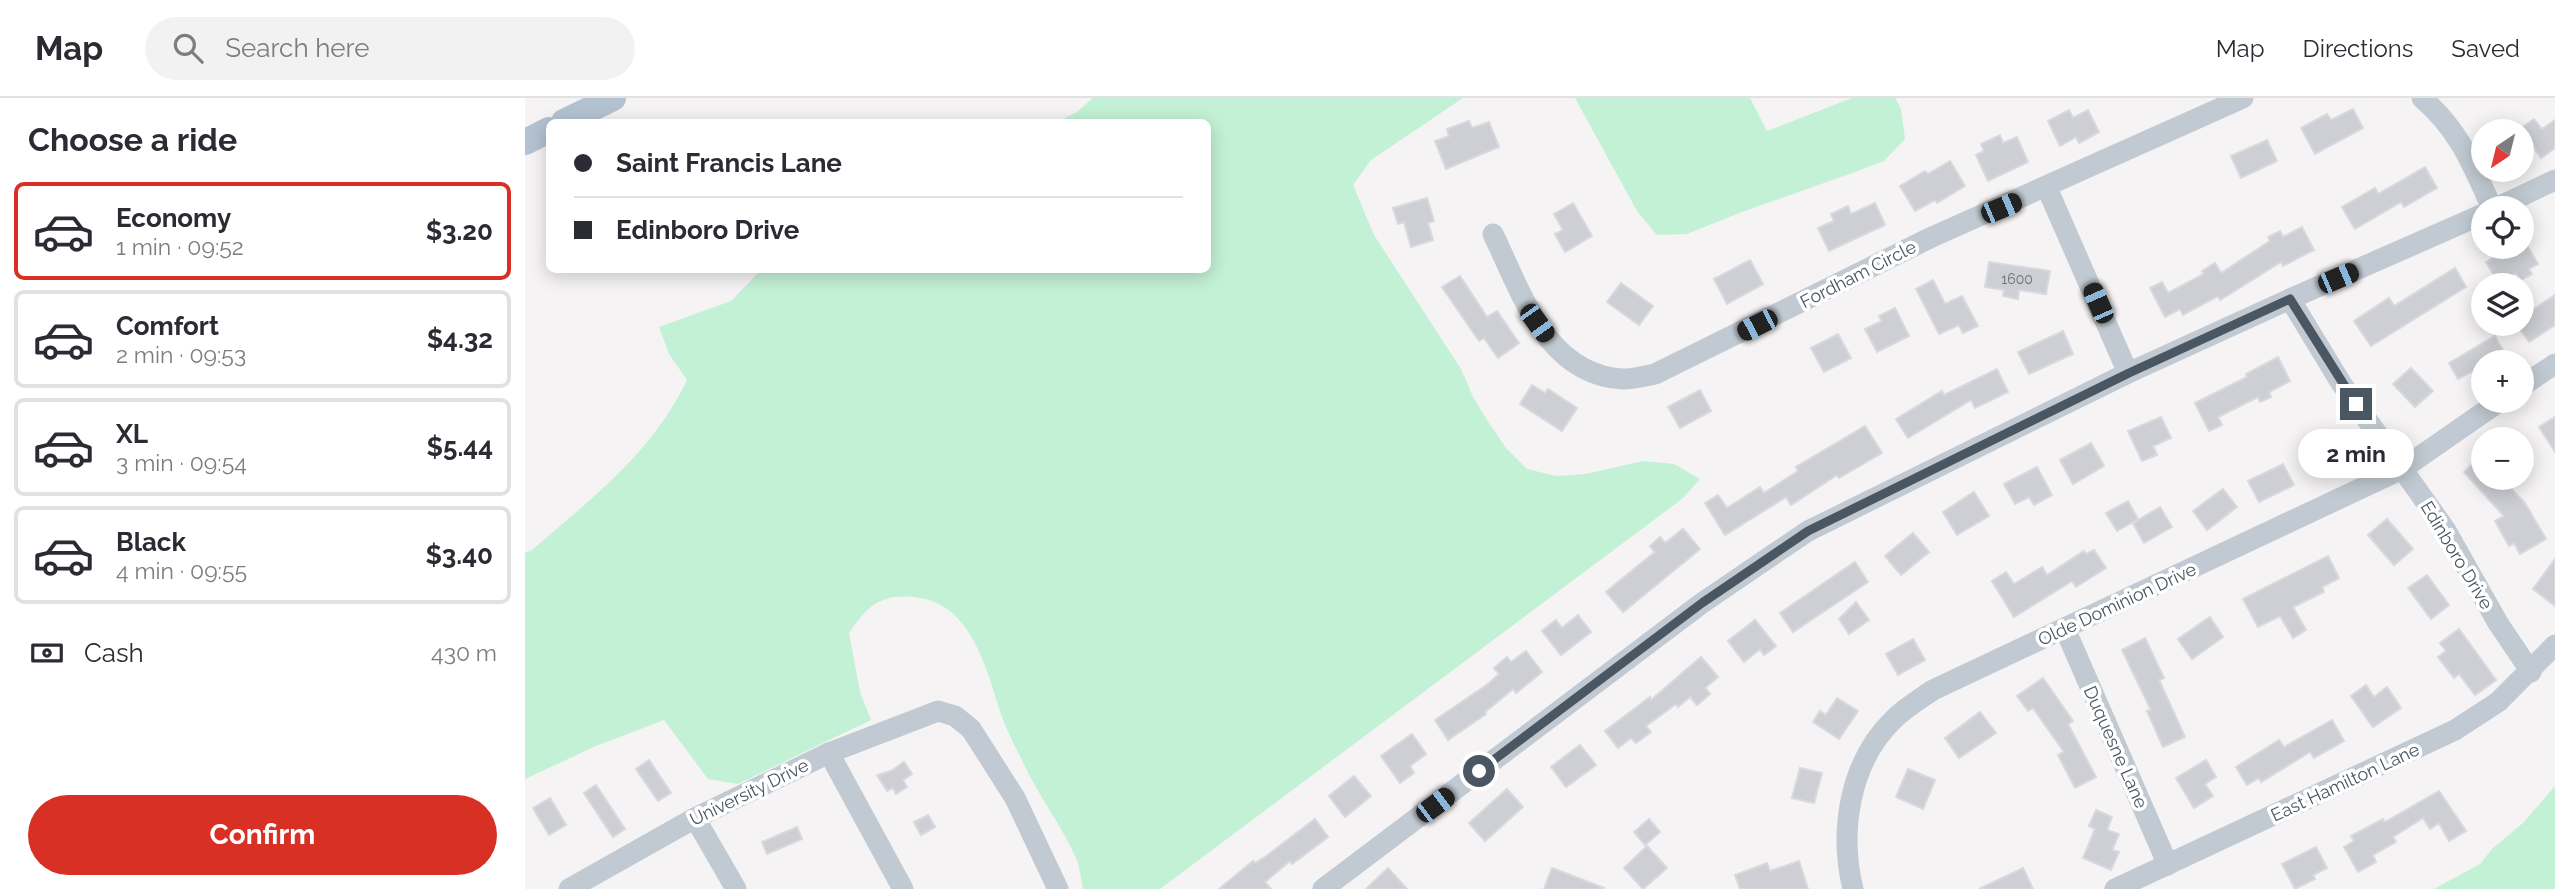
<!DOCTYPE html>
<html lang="en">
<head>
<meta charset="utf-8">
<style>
	:root { --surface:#fff; --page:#f2f2f3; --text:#2b2b33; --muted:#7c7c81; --line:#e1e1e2; --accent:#d93025 }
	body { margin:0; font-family:Raleway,sans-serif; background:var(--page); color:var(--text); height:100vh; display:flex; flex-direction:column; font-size:26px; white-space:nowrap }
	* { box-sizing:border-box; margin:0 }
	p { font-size:23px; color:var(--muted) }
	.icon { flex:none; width:38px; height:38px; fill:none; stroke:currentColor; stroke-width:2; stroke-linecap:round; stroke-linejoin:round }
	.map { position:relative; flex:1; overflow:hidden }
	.drawer { display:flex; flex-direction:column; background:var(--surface); width:525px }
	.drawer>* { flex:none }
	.banner { position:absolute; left:21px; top:21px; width:665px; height:154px; border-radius:10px; box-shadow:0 4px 18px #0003; display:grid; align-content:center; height:154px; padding:0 28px; background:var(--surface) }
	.needle { width:46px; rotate:215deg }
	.buttons { position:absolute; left:1946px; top:21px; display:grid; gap:14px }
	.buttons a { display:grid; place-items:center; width:63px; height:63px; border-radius:50%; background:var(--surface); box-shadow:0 4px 18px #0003; font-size:35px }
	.end { position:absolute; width:32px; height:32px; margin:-16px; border:9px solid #4a5661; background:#fff; box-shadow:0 0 0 4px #fff }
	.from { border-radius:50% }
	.bubble { position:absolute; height:49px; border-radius:24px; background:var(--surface); box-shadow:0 4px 18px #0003; font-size:23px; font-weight:700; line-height:49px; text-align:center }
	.car { position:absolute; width:21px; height:42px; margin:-21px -10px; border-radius:9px; box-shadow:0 0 5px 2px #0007; background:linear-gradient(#222 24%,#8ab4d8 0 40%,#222 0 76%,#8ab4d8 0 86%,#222 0) }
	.banner b { display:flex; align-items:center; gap:24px; height:66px; font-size:26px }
	.banner b+b { border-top:2px solid var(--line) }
	.banner i { width:18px; height:18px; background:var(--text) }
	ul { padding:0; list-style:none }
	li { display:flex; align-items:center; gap:21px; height:98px; margin:0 14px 10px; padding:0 14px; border:4px solid var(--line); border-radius:10px }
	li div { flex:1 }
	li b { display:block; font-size:26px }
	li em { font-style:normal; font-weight:700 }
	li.current { border-color:var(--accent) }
	li>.icon { width:63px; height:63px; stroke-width:1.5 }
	h2 { padding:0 28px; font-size:32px; line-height:84px }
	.pay { display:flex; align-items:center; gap:18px; height:77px; padding:0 28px; font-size:26px }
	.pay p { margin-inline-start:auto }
	.primary-button { display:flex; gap:14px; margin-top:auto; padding:14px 28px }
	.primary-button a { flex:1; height:80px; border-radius:42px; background:var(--accent); color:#fff; font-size:28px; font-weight:700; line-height:80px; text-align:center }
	header { display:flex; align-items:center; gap:42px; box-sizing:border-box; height:98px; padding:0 35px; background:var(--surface); border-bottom:2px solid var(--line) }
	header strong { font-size:33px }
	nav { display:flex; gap:38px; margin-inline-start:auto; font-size:24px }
	.search { width:490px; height:63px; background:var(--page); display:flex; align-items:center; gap:18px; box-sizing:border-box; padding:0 24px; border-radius:38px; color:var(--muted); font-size:26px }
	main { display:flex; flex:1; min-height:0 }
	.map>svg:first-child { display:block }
	.green { fill:#c3f1d5 }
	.building { fill:#cdcfd5; stroke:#d7d9de; stroke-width:2 }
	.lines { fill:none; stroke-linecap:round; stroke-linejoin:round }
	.minor { stroke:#c1cad2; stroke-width:21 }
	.major { stroke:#b3c2d1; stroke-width:26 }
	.route { stroke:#4a5661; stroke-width:9 }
	.labels { text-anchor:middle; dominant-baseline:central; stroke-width:7; stroke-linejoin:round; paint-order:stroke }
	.number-label { font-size:14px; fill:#6b747e }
	.street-label { font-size:18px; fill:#4a5661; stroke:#fff }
</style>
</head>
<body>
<header>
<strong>Map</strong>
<div class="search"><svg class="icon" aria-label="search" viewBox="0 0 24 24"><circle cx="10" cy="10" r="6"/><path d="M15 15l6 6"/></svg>Search here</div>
<nav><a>Map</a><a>Directions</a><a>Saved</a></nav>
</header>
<main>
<section class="drawer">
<h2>Choose a ride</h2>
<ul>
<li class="current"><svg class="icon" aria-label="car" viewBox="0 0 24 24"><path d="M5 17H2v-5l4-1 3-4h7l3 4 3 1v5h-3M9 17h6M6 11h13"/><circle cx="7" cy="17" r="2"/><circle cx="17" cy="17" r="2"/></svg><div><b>Economy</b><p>1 min · 09:52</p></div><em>$3.20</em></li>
<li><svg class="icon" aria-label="car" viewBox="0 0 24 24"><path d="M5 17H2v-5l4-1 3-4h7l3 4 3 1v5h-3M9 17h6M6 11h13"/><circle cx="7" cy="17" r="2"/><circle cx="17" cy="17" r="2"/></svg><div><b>Comfort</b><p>2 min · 09:53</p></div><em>$4.32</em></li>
<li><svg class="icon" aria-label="car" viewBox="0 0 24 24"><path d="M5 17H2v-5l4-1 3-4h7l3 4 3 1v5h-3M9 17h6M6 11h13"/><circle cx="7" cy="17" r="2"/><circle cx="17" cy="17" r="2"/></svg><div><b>XL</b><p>3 min · 09:54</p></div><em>$5.44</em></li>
<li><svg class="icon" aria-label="car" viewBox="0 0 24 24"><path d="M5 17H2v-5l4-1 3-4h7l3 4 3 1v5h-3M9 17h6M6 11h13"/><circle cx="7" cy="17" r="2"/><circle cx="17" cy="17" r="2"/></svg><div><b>Black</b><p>4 min · 09:55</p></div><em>$3.40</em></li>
</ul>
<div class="pay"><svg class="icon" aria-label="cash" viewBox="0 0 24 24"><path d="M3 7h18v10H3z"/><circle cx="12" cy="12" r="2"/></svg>Cash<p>430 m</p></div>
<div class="primary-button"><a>Confirm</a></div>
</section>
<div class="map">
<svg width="2030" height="791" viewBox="0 0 2030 791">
	<rect width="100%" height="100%" fill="#f5f3f3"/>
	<g class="green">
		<path d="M568,0H938L846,62L828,87L849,137L936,271L948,299L964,325L981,350L1002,371L1031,378L1061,376L1118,363L1149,366L1175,381L1157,401L635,791H558C556,781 555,769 551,760C536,726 512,696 497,662C491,650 484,637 479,624C462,577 450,504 388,499C354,496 342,509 324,535L335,594L346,622L213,686L183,681L139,622L71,648L0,681V455L7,452C66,401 128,354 162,282L144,256L134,229L206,203L236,172H682V24H532L552,14Z"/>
		<polygon points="1050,0 1225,0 1242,33 1327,0 1370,0 1376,11 1380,41 1359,63 1330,74 1217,114 1162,136 1132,137 1112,113"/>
		<polygon points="2030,688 2030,791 1909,791 1955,766 1968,750 1998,725"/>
	</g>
	<g class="building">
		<polygon points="1828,11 1838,30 1790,56 1776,30 1802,16 1806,22"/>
		<polygon points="1544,12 1548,20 1563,12 1574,34 1554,45 1551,39 1535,48 1523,23"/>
		<polygon points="2009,21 2017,31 2030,22 2030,50 2016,60 1996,30"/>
		<polygon points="944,23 947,30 964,24 974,49 921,71 910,43 924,38 922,31"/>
		<polygon points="1475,37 1478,45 1492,39 1503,64 1463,83 1451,57 1459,53 1456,46"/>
		<polygon points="1742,42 1752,63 1716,80 1706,58"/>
		<polygon points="1425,63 1440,88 1412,105 1410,102 1390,113 1375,88 1400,73 1403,76"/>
		<polygon points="1900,69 1912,90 1879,109 1876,104 1830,131 1817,109 1850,90 1853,96"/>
		<polygon points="902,100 909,123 903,125 908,142 886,149 879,124 873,126 868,110"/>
		<polygon points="1048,105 1067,138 1040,154 1030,136 1038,132 1029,116"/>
		<polygon points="1350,105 1360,127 1304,153 1293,130 1309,123 1306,116 1323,108 1326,116"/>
		<polygon points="1777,129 1789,152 1758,168 1756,164 1695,202 1693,198 1658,217 1655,211 1640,219 1625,190 1637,184 1643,195 1679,176 1677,173 1690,165 1696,175 1745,143 1743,139 1755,133 1758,139"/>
		<polygon points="1987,149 2003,149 2013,166 2004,171 2007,176 1996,182 1991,175 1974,185 1961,164"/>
		<polygon points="1225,162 1238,186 1202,206 1189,181"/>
		<polygon points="1464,164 1525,173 1521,196 1494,192 1493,201 1478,198 1479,192 1460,189"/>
		<polygon points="1930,170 1941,189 1846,248 1829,223 1864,200 1869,208"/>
		<polygon points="935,178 962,219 972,213 994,245 973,260 959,240 954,243 917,189"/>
		<polygon points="1408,182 1420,206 1437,198 1453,228 1438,235 1434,227 1414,236 1391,191"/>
		<polygon points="1096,185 1128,208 1114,227 1082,204"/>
		<polygon points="2030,197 2030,227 2004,244 1991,226 1997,226 1997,219"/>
		<polygon points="1370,210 1384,238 1352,254 1340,231 1357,223 1354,218"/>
		<polygon points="1538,233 1548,256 1504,276 1493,254"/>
		<polygon points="1313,236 1326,260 1299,274 1286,250"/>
		<polygon points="1970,238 1982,260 1974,264 1958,264 1958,290 1948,273 1933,281 1924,265"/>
		<polygon points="1753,259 1765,283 1744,294 1746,299 1735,304 1733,299 1693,319 1697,327 1684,333 1670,305 1722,279 1721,276"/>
		<polygon points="1886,270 1908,293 1890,309 1868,286"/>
		<polygon points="1472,271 1483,294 1450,310 1446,302 1383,340 1371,321 1417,293 1419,297"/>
		<polygon points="1007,287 1020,295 1023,291 1052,310 1037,333 995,306"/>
		<polygon points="1175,292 1186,313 1155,330 1143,309"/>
		<polygon points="1636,319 1646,340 1628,348 1632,357 1617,363 1603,333"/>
		<polygon points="2030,319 2030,354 2014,329"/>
		<polygon points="1340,328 1357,355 1314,380 1312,377 1266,407 1261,399 1200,437 1180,405 1193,397 1202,410 1235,389 1239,395 1273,373 1271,369"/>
		<polygon points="1810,335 1828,356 1814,369 1811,366 1796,379 1781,362"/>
		<polygon points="1566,345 1579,368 1548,386 1535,362"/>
		<polygon points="1958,356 1958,380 1976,380 2000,405 2021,441 1995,456 1989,445 1984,448 1970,423 1979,418 1939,374"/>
		<polygon points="1758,366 1769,387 1734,404 1723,383"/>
		<polygon points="1512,369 1527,397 1509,407 1504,399 1490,406 1479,386"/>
		<polygon points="1698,391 1712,409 1682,432 1668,413"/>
		<polygon points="1449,394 1464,418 1432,437 1418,414"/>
		<polygon points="1603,403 1613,421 1592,433 1581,415"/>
		<polygon points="1635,409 1647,429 1619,445 1608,425"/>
		<polygon points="1862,421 1888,451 1869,467 1843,437"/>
		<polygon points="1158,431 1175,451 1098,514 1081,494 1130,454 1125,448 1135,439 1140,445"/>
		<polygon points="1388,435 1404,454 1376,477 1360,458"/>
		<polygon points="1569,452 1581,470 1551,489 1547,483 1489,519 1467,483 1481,474 1489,486 1517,469 1522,477 1559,453 1561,456"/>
		<polygon points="1803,458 1814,480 1797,489 1799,494 1768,509 1781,532 1768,540 1755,518 1733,529 1718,501"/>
		<polygon points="2030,461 2030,508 2008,491"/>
		<polygon points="1330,464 1343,484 1268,534 1255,515"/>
		<polygon points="1902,477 1924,507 1906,521 1883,490"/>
		<polygon points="1331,504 1344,522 1324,536 1314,521"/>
		<polygon points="1053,517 1066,534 1036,557 1017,533 1031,522 1037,530"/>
		<polygon points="1685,519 1698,539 1667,561 1653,541"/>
		<polygon points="1230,522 1251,548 1239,557 1235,551 1219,564 1203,543"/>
		<polygon points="1934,531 1971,582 1950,597 1934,576 1929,580 1913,559 1921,553 1915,545"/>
		<polygon points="1620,540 1639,580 1634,582 1660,639 1638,649 1622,613 1626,612 1597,552"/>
		<polygon points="1388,541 1400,562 1373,577 1361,556"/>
		<polygon points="1001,553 1017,574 991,595 988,591 960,614 961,616 923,642 910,622 963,586 974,576 969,570 982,559 986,564"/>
		<polygon points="1176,559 1193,579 1180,590 1185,596 1172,607 1165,599 1153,609 1151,606 1121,628 1126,634 1111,645 1106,640 1093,650 1080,633 1125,599 1126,602"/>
		<polygon points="1518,580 1548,623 1543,626 1571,679 1550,690 1533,657 1539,654 1508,610 1503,613 1492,598"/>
		<polygon points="1841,587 1849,599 1862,589 1876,610 1848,629 1826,598"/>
		<polygon points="1312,600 1333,613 1314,641 1288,624 1295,613 1301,617"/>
		<polygon points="1455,614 1471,635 1434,660 1420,640"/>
		<polygon points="1807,622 1819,643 1789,660 1785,654 1736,684 1734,680 1722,687 1711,669 1754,642 1759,649"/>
		<polygon points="887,636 901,656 885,668 889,675 875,685 856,658"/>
		<polygon points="1055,647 1071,667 1041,689 1026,669"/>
		<polygon points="124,662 146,695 133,703 111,671"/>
		<polygon points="1681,662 1691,679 1680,686 1688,698 1669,710 1651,680"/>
		<polygon points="379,664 387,676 378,682 382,689 371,696 368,690 362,693 352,677 366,673"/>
		<polygon points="1275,670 1297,675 1289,705 1267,700"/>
		<polygon points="1383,671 1410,682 1398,711 1371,699"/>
		<polygon points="829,678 846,698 820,719 804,698"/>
		<polygon points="71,687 100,731 88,739 59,695"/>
		<polygon points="982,691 998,709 960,743 944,725"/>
		<polygon points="1914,693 1941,733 1924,743 1914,725 1905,731 1898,720 1868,739 1871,744 1848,757 1851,764 1833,774 1819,749 1829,743 1826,738 1858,721 1860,724"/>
		<polygon points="25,700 41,727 24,737 8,710"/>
		<polygon points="1571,712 1587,719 1582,732 1594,736 1587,752 1594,754 1586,772 1558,760 1570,731 1564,728"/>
		<polygon points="403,717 410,729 396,737 389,724"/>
		<polygon points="790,721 803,739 767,766 765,763 740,784 746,791 694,791 728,763 730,765 740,759"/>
		<polygon points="1124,721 1135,734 1120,747 1109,734"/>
		<polygon points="272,729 277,741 242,756 237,744"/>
		<polygon points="1122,748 1142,770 1118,791 1099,770"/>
		<polygon points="1791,749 1802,770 1788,777 1790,781 1770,791 1757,766"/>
		<polygon points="1274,763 1283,791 1215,791 1210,777 1242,765 1245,773"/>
		<polygon points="863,770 882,791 841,791"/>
		<polygon points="1027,770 1079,790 1078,791 1019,791"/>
		<polygon points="1498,770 1508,791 1454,791"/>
	</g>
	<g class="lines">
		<g class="minor">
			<path d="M1897,0C1935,33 1947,66 1967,110"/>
			<polyline points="1522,90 1603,275"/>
			<polyline points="1971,110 2030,82"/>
			<path d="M968,136C996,193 1021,277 1098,281C1108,281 1120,278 1130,276L1407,139L1718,0"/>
			<polyline points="1765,201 1816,285 1920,431 1973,525 2006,574"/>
			<polyline points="1997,288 2030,266"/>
			<polyline points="1540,531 1643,767"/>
			<polyline points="304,655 378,791"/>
			<polyline points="170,720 211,791"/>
			<polyline points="44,791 170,720 304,655 413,613 430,618 446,631 490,700 533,791"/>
			<polyline points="798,791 1177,505 1283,433 1603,275 1765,201 1958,116"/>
			<path d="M1328,791C1314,734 1324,664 1369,621C1380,610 1395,601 1408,592L1877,371L1975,303"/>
			<polyline points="1590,791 1930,632 1973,604 2030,547"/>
		</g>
		<g class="major">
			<polyline points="39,24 88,0"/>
			<polyline points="0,44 24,32"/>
		</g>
	</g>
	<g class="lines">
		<polyline class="route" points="954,673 1177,505 1283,433 1604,275 1765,201 1831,306"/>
	</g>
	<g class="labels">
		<g class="number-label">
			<text x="1492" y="181">1600</text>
		</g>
		<g class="street-label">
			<text transform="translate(1333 176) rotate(-27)">Fordham Circle</text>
			<text transform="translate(1932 457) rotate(59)">Edinboro Drive</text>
			<text transform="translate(1592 506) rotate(-25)">Olde Dominion Drive</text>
			<text transform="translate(1591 649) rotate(66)">Duquesne Lane</text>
			<text transform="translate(1820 684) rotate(-25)">East Hamilton Lane</text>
			<text transform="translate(224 694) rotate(-26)">University Drive</text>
		</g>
	</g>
</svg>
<div class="buttons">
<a><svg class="needle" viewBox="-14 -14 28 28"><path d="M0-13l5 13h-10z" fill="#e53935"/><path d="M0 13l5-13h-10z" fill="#7c7c81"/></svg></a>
<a><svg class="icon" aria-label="locate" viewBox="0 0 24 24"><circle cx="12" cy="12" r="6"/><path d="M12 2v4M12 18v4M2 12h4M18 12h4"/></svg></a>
<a><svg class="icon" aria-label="layers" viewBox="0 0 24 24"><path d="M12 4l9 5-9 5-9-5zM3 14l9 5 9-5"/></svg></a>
<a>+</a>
<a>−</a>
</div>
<i class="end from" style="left:954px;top:673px"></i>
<i class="end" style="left:1831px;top:306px"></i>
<div class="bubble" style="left:1773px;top:331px;width:116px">2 min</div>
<i class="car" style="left:1476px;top:110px;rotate:67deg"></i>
<i class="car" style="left:1813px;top:180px;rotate:67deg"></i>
<i class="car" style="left:1573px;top:205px;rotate:336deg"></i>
<i class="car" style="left:1012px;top:225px;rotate:144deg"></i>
<i class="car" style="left:1232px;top:227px;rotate:243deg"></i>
<i class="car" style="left:910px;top:707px;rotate:53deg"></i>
<div class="banner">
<b><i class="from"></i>Saint Francis Lane</b>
<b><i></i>Edinboro Drive</b>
</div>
</div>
</main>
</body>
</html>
